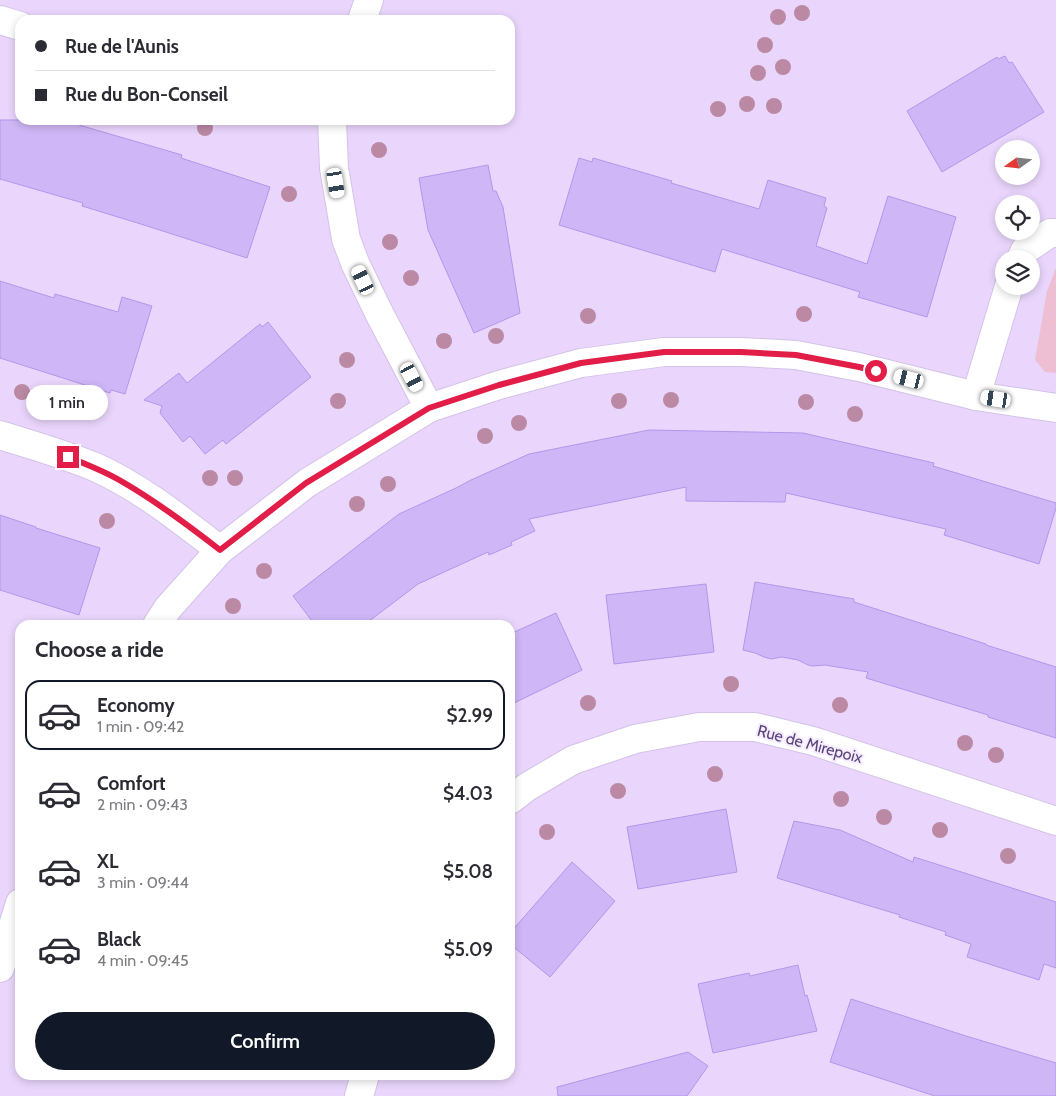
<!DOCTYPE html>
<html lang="en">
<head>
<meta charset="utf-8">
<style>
	:root { --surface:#fff; --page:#f7f7f7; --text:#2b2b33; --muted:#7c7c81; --line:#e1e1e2; --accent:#111827 }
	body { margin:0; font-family:Cabin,sans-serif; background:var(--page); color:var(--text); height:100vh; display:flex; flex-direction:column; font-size:19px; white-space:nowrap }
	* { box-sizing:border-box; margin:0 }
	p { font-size:16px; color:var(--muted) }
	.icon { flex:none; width:28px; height:28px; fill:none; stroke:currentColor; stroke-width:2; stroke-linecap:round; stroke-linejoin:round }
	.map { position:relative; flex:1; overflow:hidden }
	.panel { position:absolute; left:15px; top:620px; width:500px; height:460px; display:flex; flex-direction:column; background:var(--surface); border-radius:15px; box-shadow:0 2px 8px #0003 }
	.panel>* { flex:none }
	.top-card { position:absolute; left:15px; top:15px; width:500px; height:110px; border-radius:15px; box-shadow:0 2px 8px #0003; display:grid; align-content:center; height:110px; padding:0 20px; background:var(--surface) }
	.needle { width:32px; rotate:255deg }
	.tools { position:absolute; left:995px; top:140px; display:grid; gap:10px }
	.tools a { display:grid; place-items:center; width:45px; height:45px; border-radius:50%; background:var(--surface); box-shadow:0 2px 8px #0003; font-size:25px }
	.end { position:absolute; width:22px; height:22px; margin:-11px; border:6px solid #e11d48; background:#fff; box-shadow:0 0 0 2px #fff }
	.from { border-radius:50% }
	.bubble { position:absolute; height:35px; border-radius:18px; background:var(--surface); box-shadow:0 2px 8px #0003; font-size:16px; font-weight:600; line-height:35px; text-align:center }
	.car { position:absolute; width:15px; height:30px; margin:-15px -8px; border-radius:6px; box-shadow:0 0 4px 1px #0007; background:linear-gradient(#fff 24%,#345 0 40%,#fff 0 76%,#345 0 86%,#fff 0) }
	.top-card b { display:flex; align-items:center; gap:18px; height:48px; font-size:19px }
	.top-card b+b { border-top:1px solid var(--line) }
	.top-card i { width:12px; height:12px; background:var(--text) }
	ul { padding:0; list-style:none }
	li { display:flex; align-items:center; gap:15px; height:70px; margin:0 10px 8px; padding:0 10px; border:2px solid transparent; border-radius:15px }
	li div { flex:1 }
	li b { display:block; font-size:19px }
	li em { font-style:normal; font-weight:600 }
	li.selected { border-color:var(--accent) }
	li>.icon { width:45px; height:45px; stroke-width:1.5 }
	h2 { padding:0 20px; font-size:22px; line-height:60px }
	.button { display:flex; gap:10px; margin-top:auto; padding:10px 20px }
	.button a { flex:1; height:58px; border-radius:30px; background:var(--accent); color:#fff; font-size:20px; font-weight:600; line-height:58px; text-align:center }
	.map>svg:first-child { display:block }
	.residential { fill:#ead6fc; fill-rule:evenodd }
	.grass { fill:#eebfd3 }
	.building { fill:#cfb7f7; stroke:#b495eb }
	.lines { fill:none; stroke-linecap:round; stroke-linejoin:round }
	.street-casing { stroke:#d3c2e9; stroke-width:30 }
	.street { stroke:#fff; stroke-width:28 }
	.tree { fill:#bb89a4 }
	.route { stroke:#e11d48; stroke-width:6 }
	.labels { text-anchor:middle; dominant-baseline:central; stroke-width:4; stroke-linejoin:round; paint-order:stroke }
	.street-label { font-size:16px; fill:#574679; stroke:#f6ebff }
</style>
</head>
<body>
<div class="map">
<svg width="1056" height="1096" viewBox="0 0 1056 1096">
	<rect width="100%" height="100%" fill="#f3e2ff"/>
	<path class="residential" d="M0,0H1056V1096H0ZM20,20H510V120H20ZM1004,149H1031V176H1004ZM1004,204H1031V231H1004ZM1004,259H1031V286H1004ZM20,625H510V1075H20Z"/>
	<polygon class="grass" points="1056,268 1056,373 1045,372 1035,360 1047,291"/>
	<g class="building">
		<polygon points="1005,56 1009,63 1012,62 1044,112 942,172 907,111 997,57 998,59"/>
		<polygon points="0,120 62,120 182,155 181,158 270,187 247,258 144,225 82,206 83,203 0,179"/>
		<polygon points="579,158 592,162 593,158 672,181 671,183 759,209 768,180 826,198 824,206 827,208 816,246 867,264 888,196 956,217 927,317 858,297 860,292 722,249 715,272 559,225"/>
		<polygon points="488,165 493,191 496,191 503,207 520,313 474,333 428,230 419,178"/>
		<polygon points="0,281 54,298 55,294 118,312 122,297 152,306 125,394 111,390 110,393 0,358"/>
		<polygon points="268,322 311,377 226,444 223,440 205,454 190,436 183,442 160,413 162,406 144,400 179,373 187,383 260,324 262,327"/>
		<polygon points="649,430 803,433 934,463 933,466 1056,503 1056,508 1039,564 944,535 946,529 786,493 785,502 686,501 686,487 529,519 535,531 511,542 512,545 489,555 488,552 418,584 364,625 315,625 293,596 399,514 456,488 471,480 529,454"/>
		<polygon points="0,515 36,527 36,528 100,548 79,615 0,590"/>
		<polygon points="755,582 854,599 854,602 986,644 986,645 1056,667 1056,738 988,717 988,715 866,678 868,672 825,665 813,666 808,665 798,660 782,657 771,659 764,657 755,653 743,650"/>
		<polygon points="706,584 714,652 614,664 606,595"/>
		<polygon points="556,613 582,670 510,705 510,634"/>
		<polygon points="726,809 737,872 638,889 627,827"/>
		<polygon points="794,821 840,830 913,862 914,857 1056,902 1056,968 1044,964 1039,980 967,957 971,944 945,935 946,932 899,917 900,915 777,878"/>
		<polygon points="572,862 615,901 550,977 510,944 510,933"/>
		<polygon points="798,965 805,996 807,995 817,1031 713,1053 698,984 749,973 750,976"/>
		<polygon points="851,999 966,1036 1056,1063 1056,1096 935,1096 830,1062"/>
		<polygon points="688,1052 708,1066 687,1096 558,1096 557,1087"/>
	</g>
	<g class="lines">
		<defs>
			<g id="street">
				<polyline points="0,20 20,26"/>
				<polyline points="362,20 369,0"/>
				<polyline points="332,120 334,168 346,239 355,263 379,313 429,408"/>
				<polyline points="1021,259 1025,250 1050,233 1056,233"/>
				<polyline points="976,396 1009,286"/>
				<path d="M0,435C32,445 64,454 95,467C140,487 181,520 220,550"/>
				<polyline points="157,625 168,608 220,550 307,483 429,408 499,385 581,363 664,352 741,352 796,355 859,367 976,396 1056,408"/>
				<polyline points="510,800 527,787 573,760 635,739 699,727 755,727 813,741 1056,821"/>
				<polyline points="0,968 20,903"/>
				<polyline points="359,1096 365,1075"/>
			</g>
		</defs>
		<use href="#street" class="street-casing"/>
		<use href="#street" class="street"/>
	</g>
	<g class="tree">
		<circle cx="802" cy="13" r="8"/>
		<circle cx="778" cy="17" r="8"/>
		<circle cx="765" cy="45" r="8"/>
		<circle cx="783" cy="67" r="8"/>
		<circle cx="758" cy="73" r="8"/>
		<circle cx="747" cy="104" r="8"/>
		<circle cx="774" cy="106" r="8"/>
		<circle cx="718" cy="109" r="8"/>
		<circle cx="205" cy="128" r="8"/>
		<circle cx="379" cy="150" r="8"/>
		<circle cx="289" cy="194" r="8"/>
		<circle cx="390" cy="242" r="8"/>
		<circle cx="411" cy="278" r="8"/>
		<circle cx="804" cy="314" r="8"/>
		<circle cx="588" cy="316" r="8"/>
		<circle cx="496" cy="336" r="8"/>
		<circle cx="444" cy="341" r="8"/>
		<circle cx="347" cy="360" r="8"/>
		<circle cx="22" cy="392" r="8"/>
		<circle cx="671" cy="400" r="8"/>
		<circle cx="338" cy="401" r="8"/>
		<circle cx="619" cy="401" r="8"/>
		<circle cx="806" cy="402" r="8"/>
		<circle cx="855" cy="414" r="8"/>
		<circle cx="519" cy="423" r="8"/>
		<circle cx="485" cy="436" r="8"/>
		<circle cx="210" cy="478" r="8"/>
		<circle cx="235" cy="478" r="8"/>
		<circle cx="388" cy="484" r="8"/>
		<circle cx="357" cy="504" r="8"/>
		<circle cx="107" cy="521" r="8"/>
		<circle cx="264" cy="571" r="8"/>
		<circle cx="233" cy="606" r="8"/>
		<circle cx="731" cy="684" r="8"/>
		<circle cx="588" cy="703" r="8"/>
		<circle cx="840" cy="705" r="8"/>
		<circle cx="965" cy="743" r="8"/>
		<circle cx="996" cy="755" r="8"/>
		<circle cx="715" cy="774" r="8"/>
		<circle cx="618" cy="791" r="8"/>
		<circle cx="841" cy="799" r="8"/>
		<circle cx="884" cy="817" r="8"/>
		<circle cx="940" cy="830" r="8"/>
		<circle cx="547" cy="832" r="8"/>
		<circle cx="1008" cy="856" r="8"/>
	</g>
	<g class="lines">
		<path class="route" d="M68,457C86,464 104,471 121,481C156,501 188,525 220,550L306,483L429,408L499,385L581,363L664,352H741L796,355L859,367L876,371"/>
	</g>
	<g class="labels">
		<g class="street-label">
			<text transform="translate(810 744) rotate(15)">Rue de Mirepoix</text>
		</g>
	</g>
</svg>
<div class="tools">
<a><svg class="needle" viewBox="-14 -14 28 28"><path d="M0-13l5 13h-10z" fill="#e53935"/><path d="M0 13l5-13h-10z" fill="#7c7c81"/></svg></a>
<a><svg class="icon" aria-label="locate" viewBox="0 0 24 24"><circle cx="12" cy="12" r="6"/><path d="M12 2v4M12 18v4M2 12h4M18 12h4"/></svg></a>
<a><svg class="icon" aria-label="layers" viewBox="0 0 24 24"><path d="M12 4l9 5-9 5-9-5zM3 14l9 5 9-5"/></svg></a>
</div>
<i class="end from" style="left:876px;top:371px"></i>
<i class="end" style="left:68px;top:457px"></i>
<div class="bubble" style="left:26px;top:385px;width:82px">1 min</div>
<i class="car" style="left:336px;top:183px;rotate:171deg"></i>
<i class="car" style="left:363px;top:280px;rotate:335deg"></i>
<i class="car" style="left:412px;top:377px;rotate:152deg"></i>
<i class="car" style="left:909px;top:379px;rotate:284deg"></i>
<i class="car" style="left:996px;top:399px;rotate:279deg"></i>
<div class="top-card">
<b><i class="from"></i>Rue de l'Aunis</b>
<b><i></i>Rue du Bon-Conseil</b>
</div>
<section class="panel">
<h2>Choose a ride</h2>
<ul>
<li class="selected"><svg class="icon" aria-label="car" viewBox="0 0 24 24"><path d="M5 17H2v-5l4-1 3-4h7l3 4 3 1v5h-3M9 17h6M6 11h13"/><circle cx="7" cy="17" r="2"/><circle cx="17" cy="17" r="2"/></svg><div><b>Economy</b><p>1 min · 09:42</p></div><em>$2.99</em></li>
<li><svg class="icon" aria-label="car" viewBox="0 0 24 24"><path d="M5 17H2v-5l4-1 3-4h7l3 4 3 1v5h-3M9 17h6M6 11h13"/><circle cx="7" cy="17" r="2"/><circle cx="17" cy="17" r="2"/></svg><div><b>Comfort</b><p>2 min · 09:43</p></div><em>$4.03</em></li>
<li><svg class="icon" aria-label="car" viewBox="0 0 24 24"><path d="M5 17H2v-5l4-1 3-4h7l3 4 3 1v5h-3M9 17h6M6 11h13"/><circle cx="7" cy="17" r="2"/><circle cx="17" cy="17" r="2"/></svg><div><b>XL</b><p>3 min · 09:44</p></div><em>$5.08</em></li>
<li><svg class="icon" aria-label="car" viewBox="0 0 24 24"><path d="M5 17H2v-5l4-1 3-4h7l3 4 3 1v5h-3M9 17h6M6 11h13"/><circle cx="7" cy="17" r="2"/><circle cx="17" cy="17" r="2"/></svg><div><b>Black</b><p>4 min · 09:45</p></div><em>$5.09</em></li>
</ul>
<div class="button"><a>Confirm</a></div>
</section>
</div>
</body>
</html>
